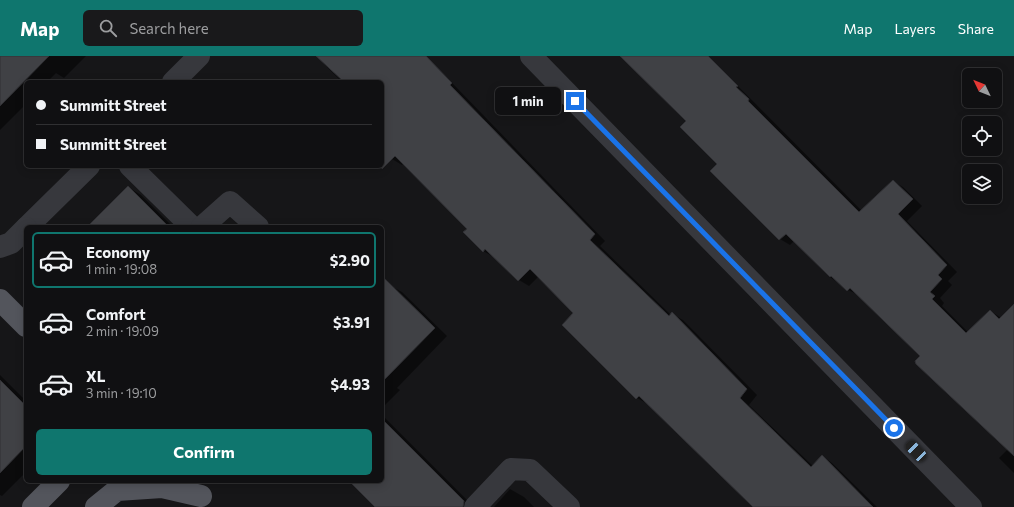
<!DOCTYPE html>
<html lang="en">
<head>
<meta charset="utf-8">
<style>
	:root { --surface:#101012; --page:#19191b; --text:#f1f3f6; --muted:#9c9d9f; --line:#303032; --accent:#0f766e }
	body { margin:0; font-family:Commissioner,sans-serif; background:var(--page); color:var(--text); height:100vh; display:flex; flex-direction:column; font-size:15px; white-space:nowrap }
	* { box-sizing:border-box; margin:0 }
	p { font-size:13px; color:var(--muted) }
	.icon { flex:none; width:22px; height:22px; fill:none; stroke:currentColor; stroke-width:2; stroke-linecap:round; stroke-linejoin:round }
	.map { position:relative; flex:1; overflow:hidden }
	.panel { position:absolute; left:24px; top:169px; width:360px; height:258px; display:flex; flex-direction:column; background:var(--surface); border-radius:6px; box-shadow:0 2px 10px #0003,0 0 0 1px var(--line) }
	.panel>* { flex:none }
	.banner { position:absolute; left:24px; top:24px; width:360px; height:88px; border-radius:6px; box-shadow:0 2px 10px #0003,0 0 0 1px var(--line); display:grid; align-content:center; height:88px; padding:0 12px; background:var(--surface) }
	.needle { width:26px; rotate:313deg }
	.tools { position:absolute; left:962px; top:12px; display:grid; gap:8px }
	.tools a { display:grid; place-items:center; width:40px; height:40px; border-radius:6px; background:var(--surface); box-shadow:0 2px 10px #0003,0 0 0 1px var(--line); font-size:20px }
	.end { position:absolute; width:18px; height:18px; margin:-9px; border:5px solid #1a73e8; background:#fff; box-shadow:0 0 0 2px #fff }
	.from { border-radius:50% }
	.bubble { position:absolute; height:28px; border-radius:6px; background:var(--surface); box-shadow:0 2px 10px #0003,0 0 0 1px var(--line); font-size:13px; font-weight:700; line-height:28px; text-align:center }
	.car { position:absolute; width:12px; height:24px; margin:-12px -6px; border-radius:5px; box-shadow:0 0 3px 1px #0007; background:linear-gradient(#222 24%,#8ab4d8 0 40%,#222 0 76%,#8ab4d8 0 86%,#222 0) }
	.banner b { display:flex; align-items:center; gap:14px; height:38px; font-size:15px }
	.banner b+b { border-top:1px solid var(--line) }
	.banner i { width:10px; height:10px; background:var(--text) }
	ul { padding:7px 0 0; list-style:none }
	li { display:flex; align-items:center; gap:12px; height:56px; margin:0 8px 6px; padding:0 4px; border:2px solid transparent; border-radius:6px }
	li div { flex:1 }
	li b { display:block; font-size:15px }
	li em { font-style:normal; font-weight:700 }
	li.current { border-color:var(--accent) }
	li>.icon { width:36px; height:36px; stroke-width:1.5 }
	.action { display:flex; gap:8px; margin-top:auto; padding:8px 12px }
	.action a { flex:1; height:46px; border-radius:6px; background:var(--accent); color:#fff; font-size:16px; font-weight:700; line-height:46px; text-align:center }
	header { display:flex; align-items:center; gap:24px; box-sizing:border-box; height:56px; padding:0 20px; background:var(--accent); color:#fff }
	header strong { font-size:19px }
	nav { display:flex; gap:22px; margin-inline-start:auto; font-size:14px }
	.search { width:280px; height:36px; background:var(--page); display:flex; align-items:center; gap:10px; box-sizing:border-box; padding:0 14px; border-radius:6px; color:var(--muted); font-size:15px }
	.map>svg:first-child { display:block }
	.shadow { fill:#0007 }
	.building { fill:#404145; stroke:#303034 }
	.lines { fill:none; stroke-linecap:round; stroke-linejoin:round }
	.minor { stroke:#37383d; stroke-width:22 }
	.major { stroke:#53555c; stroke-width:22 }
	.route { stroke:#1a73e8; stroke-width:5 }
</style>
</head>
<body>
<header>
<strong>Map</strong>
<div class="search"><svg class="icon" aria-label="search" viewBox="0 0 24 24"><circle cx="10" cy="10" r="6"/><path d="M15 15l6 6"/></svg>Search here</div>
<nav><a>Map</a><a>Layers</a><a>Share</a></nav>
</header>
<div class="map">
<svg width="1014" height="451" viewBox="0 0 1014 451">
	<rect width="100%" height="100%" fill="#161618"/>
	<g class="shadow">
		<polygon points="0,0 86,0 64,22 56,17 47,26 26,26 26,48 0,74"/>
		<polygon points="316,0 426,0 605,185 600,190 671,259 672,258 683,264 757,339 749,349 813,410 822,400 832,407 877,451 755,451 648,348 637,342 563,269 574,257 538,221 529,230 519,224 494,201 483,195 468,173 404,107 402,109 392,103 382,93 382,26 342,26"/>
		<polygon points="622,0 708,0 862,155 893,125 903,131 922,150 907,165 957,216 948,225 952,229 940,242 944,247 942,250 968,276 990,255 1000,261 1014,275 1014,417 999,402 1008,393 921,300 859,239 848,234 830,221 794,185 790,189 780,183 719,108 687,65"/>
		<polygon points="128,131 141,139 173,171 87,171"/>
		<polygon points="389,229 402,236 447,280 397,332 400,334 382,352 382,236"/>
		<polygon points="0,319 26,345 26,416 2,440 0,439"/>
		<polygon points="382,359 474,451 375,451 349,425 382,425"/>
		<polygon points="510,433 524,441 534,451 494,451"/>
	</g>
	<g class="building">
		<polygon points="0,0 49,0 0,50"/>
		<polygon points="316,0 426,0 452,27 450,29 595,178 590,184 669,260 672,256 747,333 740,342 811,411 822,399 873,451 753,451 639,340 636,343 562,269 573,257 530,213 518,225 485,193 483,196 463,176 467,173 395,100 382,113 382,26 344,26"/>
		<polygon points="620,0 708,0 738,30 736,31 749,43 748,45 859,156 893,124 913,143 898,158 947,209 938,219 942,223 930,236 935,240 932,243 966,277 990,254 999,263 1014,248 1014,400 916,308 915,305 920,300 850,232 847,235 831,220 830,221 786,178 779,184 710,115 717,108 680,71 686,65"/>
		<polygon points="128,130 169,171 87,171"/>
		<polygon points="382,220 435,272 382,326"/>
		<polygon points="0,324 26,350 26,390 0,417"/>
		<polygon points="382,363 464,445 463,451 375,451 349,425 382,425"/>
	</g>
	<g class="lines">
		<g class="minor">
			<polyline points="531,0 971,451"/>
			<polyline points="173,26 199,0"/>
			<polyline points="130,110 192,171"/>
			<polyline points="27,171 89,110"/>
			<polyline points="202,171 230,146 258,171"/>
			<polyline points="0,191 11,187 26,172"/>
			<polyline points="475,451 511,413 530,414 569,451"/>
		</g>
		<g class="major">
			<polyline points="0,244 26,270"/>
			<polyline points="33,451 59,425"/>
			<polyline points="96,451 117,434 162,431 201,440"/>
		</g>
	</g>
	<g class="lines">
		<polyline class="route" points="575,45 894,372"/>
	</g>
</svg>
<div class="tools">
<a><svg class="needle" viewBox="-14 -14 28 28"><path d="M0-13l5 13h-10z" fill="#e53935"/><path d="M0 13l5-13h-10z" fill="#9c9d9f"/></svg></a>
<a><svg class="icon" aria-label="locate" viewBox="0 0 24 24"><circle cx="12" cy="12" r="6"/><path d="M12 2v4M12 18v4M2 12h4M18 12h4"/></svg></a>
<a><svg class="icon" aria-label="layers" viewBox="0 0 24 24"><path d="M12 4l9 5-9 5-9-5zM3 14l9 5 9-5"/></svg></a>
</div>
<i class="end from" style="left:894px;top:372px"></i>
<i class="end" style="left:575px;top:45px"></i>
<div class="bubble" style="left:495px;top:31px;width:66px">1 min</div>
<i class="car" style="left:916px;top:395px;rotate:316deg"></i>
<div class="banner">
<b><i class="from"></i>Summitt Street</b>
<b><i></i>Summitt Street</b>
</div>
<section class="panel">
<ul>
<li class="current"><svg class="icon" aria-label="car" viewBox="0 0 24 24"><path d="M5 17H2v-5l4-1 3-4h7l3 4 3 1v5h-3M9 17h6M6 11h13"/><circle cx="7" cy="17" r="2"/><circle cx="17" cy="17" r="2"/></svg><div><b>Economy</b><p>1 min · 19:08</p></div><em>$2.90</em></li>
<li><svg class="icon" aria-label="car" viewBox="0 0 24 24"><path d="M5 17H2v-5l4-1 3-4h7l3 4 3 1v5h-3M9 17h6M6 11h13"/><circle cx="7" cy="17" r="2"/><circle cx="17" cy="17" r="2"/></svg><div><b>Comfort</b><p>2 min · 19:09</p></div><em>$3.91</em></li>
<li><svg class="icon" aria-label="car" viewBox="0 0 24 24"><path d="M5 17H2v-5l4-1 3-4h7l3 4 3 1v5h-3M9 17h6M6 11h13"/><circle cx="7" cy="17" r="2"/><circle cx="17" cy="17" r="2"/></svg><div><b>XL</b><p>3 min · 19:10</p></div><em>$4.93</em></li>
</ul>
<div class="action"><a>Confirm</a></div>
</section>
</div>
</body>
</html>
